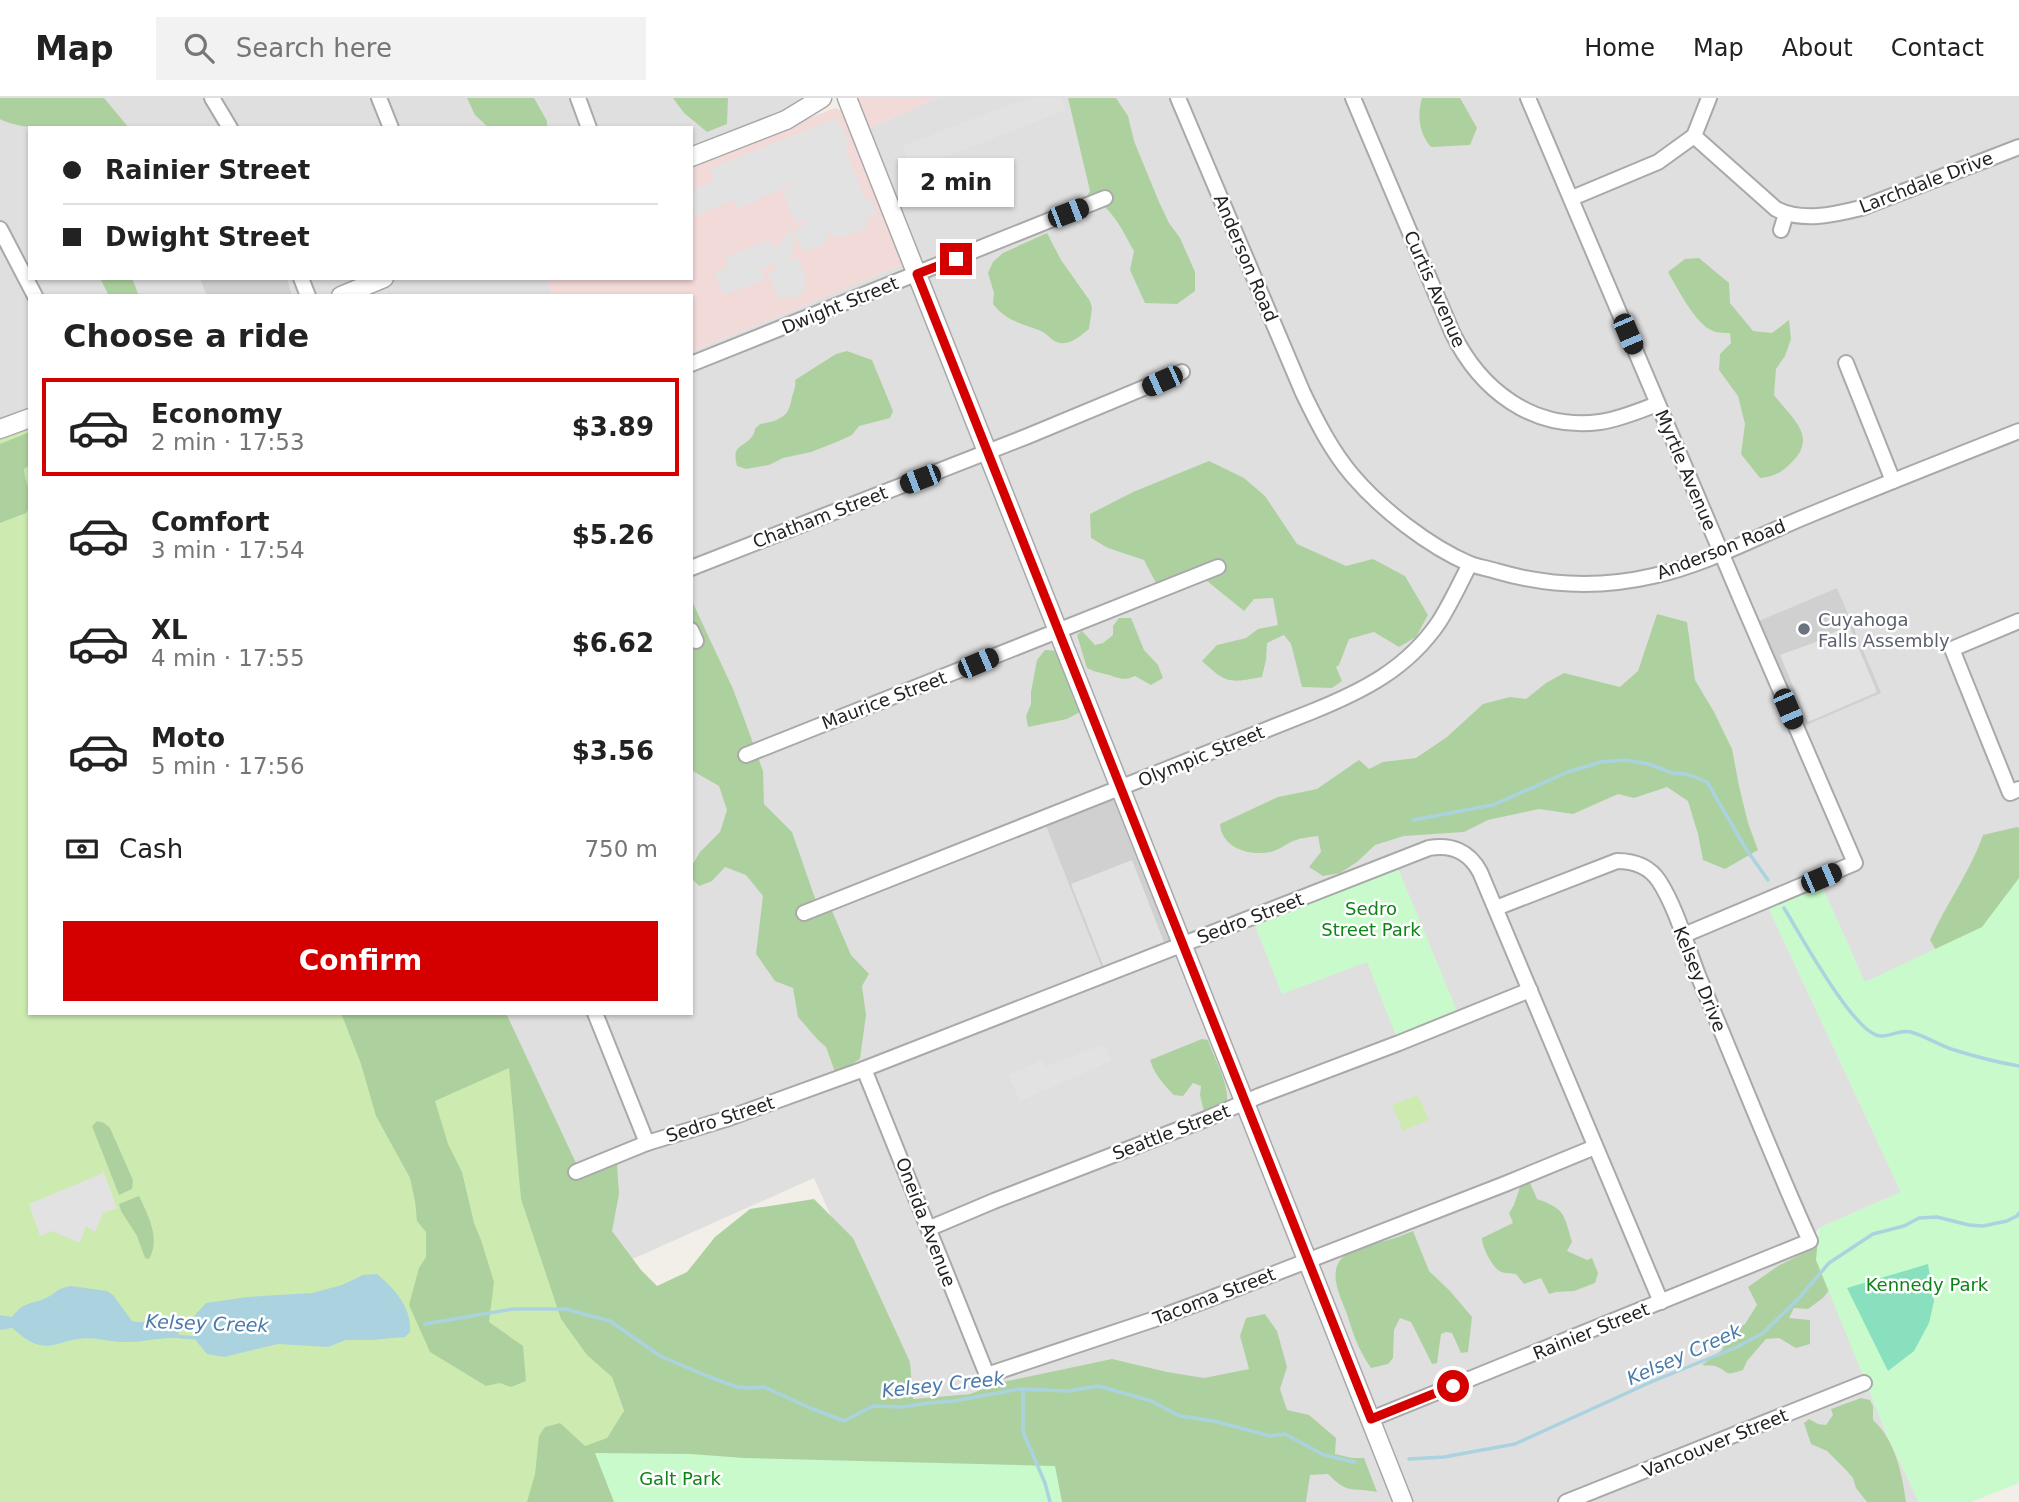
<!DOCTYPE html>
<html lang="en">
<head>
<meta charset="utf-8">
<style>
	:root { --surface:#fff; --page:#f2f2f2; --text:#222; --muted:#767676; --line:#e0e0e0; --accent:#d40000 }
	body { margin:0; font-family:"DejaVu Sans",sans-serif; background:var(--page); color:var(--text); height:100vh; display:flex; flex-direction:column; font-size:26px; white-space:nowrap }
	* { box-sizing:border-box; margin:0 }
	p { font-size:23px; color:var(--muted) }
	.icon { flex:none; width:38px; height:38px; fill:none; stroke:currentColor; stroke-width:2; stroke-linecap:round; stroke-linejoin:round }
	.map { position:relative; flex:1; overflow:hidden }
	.drawer { position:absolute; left:28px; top:196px; width:665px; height:721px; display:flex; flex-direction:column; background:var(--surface); border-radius:0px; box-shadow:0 2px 5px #0004 }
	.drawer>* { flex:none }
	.guide { position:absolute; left:28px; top:28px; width:665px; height:154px; border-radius:0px; box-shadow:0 2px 5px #0004; display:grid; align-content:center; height:154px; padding:0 35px; background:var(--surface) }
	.end { position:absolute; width:32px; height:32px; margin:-16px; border:9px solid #d40000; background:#fff; box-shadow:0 0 0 4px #fff }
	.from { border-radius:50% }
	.bubble { position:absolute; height:49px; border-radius:0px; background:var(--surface); box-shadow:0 2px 5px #0004; font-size:23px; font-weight:700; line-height:49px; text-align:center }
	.car { position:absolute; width:21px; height:42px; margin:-21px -10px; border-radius:9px; box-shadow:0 0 5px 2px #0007; background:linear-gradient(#222 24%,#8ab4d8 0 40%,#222 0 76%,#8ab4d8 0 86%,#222 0) }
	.guide b { display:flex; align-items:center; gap:24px; height:66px; font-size:26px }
	.guide b+b { border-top:2px solid var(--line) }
	.guide i { width:18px; height:18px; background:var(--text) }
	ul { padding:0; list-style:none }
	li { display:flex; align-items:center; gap:21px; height:98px; margin:0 14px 10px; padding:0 21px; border:4px solid transparent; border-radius:0px }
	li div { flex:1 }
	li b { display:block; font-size:26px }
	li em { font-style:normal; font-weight:700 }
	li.current { border-color:var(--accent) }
	li>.icon { width:63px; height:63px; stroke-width:1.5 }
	h2 { padding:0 35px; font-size:32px; line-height:84px }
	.pay { display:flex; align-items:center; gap:18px; height:77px; padding:0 35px; font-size:26px }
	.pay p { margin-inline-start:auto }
	.primary-button { display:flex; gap:14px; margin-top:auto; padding:14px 35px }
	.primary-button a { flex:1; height:80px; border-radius:0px; background:var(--accent); color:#fff; font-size:28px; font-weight:700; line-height:80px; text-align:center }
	header { display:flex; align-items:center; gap:42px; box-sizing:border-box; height:98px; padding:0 35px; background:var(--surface); border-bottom:2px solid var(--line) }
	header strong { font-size:33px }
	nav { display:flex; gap:38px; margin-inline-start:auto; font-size:24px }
	.search { width:490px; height:63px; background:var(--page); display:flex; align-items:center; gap:18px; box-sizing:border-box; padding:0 24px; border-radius:0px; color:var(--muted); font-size:26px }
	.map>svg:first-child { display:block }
	.residential { fill:#e0dfdf }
	.commercial { fill:#f2dad9 }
	.religious { fill:#d0d0d0 }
	.grass { fill:#cdebb0 }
	.forest { fill:#add19e }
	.park { fill:#c8facc }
	.pitch { fill:#88e0be }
	.parking { fill:#e2e2e2 }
	.water { fill:#aad3df }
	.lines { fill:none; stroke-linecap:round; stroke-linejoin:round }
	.stream { stroke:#aad3df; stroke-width:3.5 }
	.minor-casing { stroke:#a9a9a9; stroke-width:18 }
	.tertiary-casing { stroke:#a9a9a9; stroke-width:21 }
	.minor { stroke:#fff; stroke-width:14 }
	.tertiary { stroke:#fff; stroke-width:18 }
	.route { stroke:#d40000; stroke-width:9 }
	.worship-dot { fill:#6b7280; stroke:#fff; stroke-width:2.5 }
	.labels { text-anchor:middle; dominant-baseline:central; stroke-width:5; stroke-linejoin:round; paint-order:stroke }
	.street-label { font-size:18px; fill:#222; stroke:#fff }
	.worship-label { font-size:18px; fill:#5b616d; stroke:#fff; text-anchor:start }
	.park-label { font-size:18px; fill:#0c8416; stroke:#fff }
	.water-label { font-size:19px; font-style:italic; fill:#4a7aab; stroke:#fff }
</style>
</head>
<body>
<header>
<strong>Map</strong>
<div class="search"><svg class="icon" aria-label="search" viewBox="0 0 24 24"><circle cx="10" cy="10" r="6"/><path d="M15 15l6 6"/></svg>Search here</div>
<nav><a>Home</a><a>Map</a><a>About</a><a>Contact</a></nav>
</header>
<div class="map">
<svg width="2019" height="1404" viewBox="0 0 2019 1404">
	<rect width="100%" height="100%" fill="#f2efe9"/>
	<g class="residential">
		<polygon points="0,0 822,0 691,59 691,30 30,30 30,180 546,180 553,198 30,198 30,320 0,331"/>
		<polygon points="937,0 2019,0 2019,785 1982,829 1865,885 1821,786 1768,809 1901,1094 1819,1130 1810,1143 1887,1337 1919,1404 1034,1404 970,1296 913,1301 814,1080 608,1172 499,915 691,915 691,254 904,166 861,34"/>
	</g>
	<g class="commercial">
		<polygon points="847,0 937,0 861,34"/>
		<polygon points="835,10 844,14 904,166 691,254 691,198 553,198 546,180 691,180 691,66"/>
	</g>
	<g class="religious">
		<polygon points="200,180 287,180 292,198 207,198"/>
		<polygon points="1837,490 1881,595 1804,628 1759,523"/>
		<polygon points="1120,690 1182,846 1105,878 1043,720"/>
	</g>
	<g class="grass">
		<polygon points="30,319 30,915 358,915 509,969 624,1314 607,1340 614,1404 0,1404 0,331"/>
		<polygon points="1418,997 1429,1022 1403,1033 1392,1007"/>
	</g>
	<g class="forest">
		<path d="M0,0H104L129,30C97,30 26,36 0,21Z"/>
		<polygon points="467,0 534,0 547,23 547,30 489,30 475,17"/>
		<polygon points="673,0 728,0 727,26 707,34 684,15"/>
		<path d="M1068,0H1116L1128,18L1134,43L1159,104L1169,125L1180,140L1195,174V193L1177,206L1145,205L1130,172L1134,153C1122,132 1111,106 1087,98L1090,93Z"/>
		<path d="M1422,0H1460L1477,30L1470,47L1431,49C1419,36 1417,17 1422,0Z"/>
		<path d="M1047,135L1061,162L1090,203L1092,210L1089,231C1081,237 1071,247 1060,245C1052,244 1048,236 1041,233C1022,225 1007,224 993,206L994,195L988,175L993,164L1003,155Z"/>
		<path d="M1699,160L1729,185L1730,205L1753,233L1772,235L1789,222L1791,241L1785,258L1776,271L1774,297C1793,322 1819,339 1790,366C1781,375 1773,379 1760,380L1741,356L1745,326L1738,298L1719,272L1720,256L1731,245L1730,235C1726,235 1718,235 1713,233C1695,226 1678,191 1668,174L1685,161Z"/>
		<polygon points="100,180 132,180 139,198 109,198"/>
		<path d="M847,253L872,262L893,313L890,320L859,328L852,337L839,343L811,354L783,360L769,367L746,371L737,368C731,345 744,351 753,337C757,330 752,333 758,328C763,324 768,325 774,323C788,317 789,313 792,299C794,292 796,289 795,282L836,256Z"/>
		<path d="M30,334V367L24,371C25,387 35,400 26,415L0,425V346Z"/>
		<path d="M1209,363L1244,380L1265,398L1297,446L1346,468L1373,461L1405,478L1428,517L1416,539L1399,549L1374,534L1349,541L1339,567L1336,569L1342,583L1332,590L1302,589L1291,546L1284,537L1267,545L1266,562L1262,579C1229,585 1227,586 1202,563L1217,547L1246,540L1258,531L1278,527L1273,500L1254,501L1244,513L1191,470L1171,482L1157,487L1144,462L1108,450L1091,440L1090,416L1133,394Z"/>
		<polygon points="691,501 733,591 745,623 763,673 764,706 792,734 818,809 829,806 851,857 869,876 862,888 866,917 860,961 844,971 835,974 826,949 818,942 798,919 793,890 775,883 756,856 763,798 746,777 725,769 712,783 699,788 691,780 691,769 700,754 720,734 727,712 719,688 691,672"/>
		<path d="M1657,516L1687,524L1695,582L1714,614L1732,651L1739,688L1748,725L1758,752L1725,771L1703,762L1698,736L1688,703L1667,689L1634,700L1618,696L1573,716L1539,711L1488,722L1464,734L1404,738L1375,747L1357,764L1340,775L1323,778L1309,769L1321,754L1318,738C1310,739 1299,740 1291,744C1285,747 1278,752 1271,754C1250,758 1222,751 1220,726L1278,699L1317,691L1359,662L1369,671L1383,664L1416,660L1447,639L1483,606L1510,599L1526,601L1546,585L1564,575L1620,589L1638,573Z"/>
		<path d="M1119,520H1131L1144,552L1158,567L1163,580L1151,587L1135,578C1122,584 1118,579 1105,576C1098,574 1094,574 1087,570L1077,537L1082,533L1095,547L1103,545L1113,537V528Z"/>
		<polygon points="1045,552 1060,553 1075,594 1080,614 1067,621 1028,629 1026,618 1031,606 1031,594 1037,562"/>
		<path d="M2017,729L2019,730V871L1948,873L1930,842C1946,806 1970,774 1983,737Z"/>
		<path d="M341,915H506L582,1078L617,1066L619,1096L612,1133L641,1172L657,1188L687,1174L715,1139L750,1111L814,1101L853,1140L910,1264L913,1301L970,1296L1003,1284L1112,1261L1167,1274L1204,1280L1249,1271L1240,1238L1246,1220L1265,1216L1277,1233L1287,1269L1280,1291L1287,1312L1309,1317L1336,1340L1335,1356L1352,1360H1364L1377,1394C1352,1389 1348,1397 1328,1376L1310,1377L1306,1404H527L535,1376L539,1338L545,1329L560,1325L585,1348L607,1340L624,1313L612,1279L587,1257L561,1221L521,1101L509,970L435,1003L448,1046L462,1074L474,1125L481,1142L494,1184L489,1224L523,1248L526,1283L511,1289L500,1285L486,1288L430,1254L409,1207L419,1170L426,1159V1134L417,1123L415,1103L410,1080L376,1018L361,966Z"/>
		<path d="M1202,941L1208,942C1215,964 1229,983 1227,1006L1214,1013L1204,1014L1200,997L1201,988L1193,985L1183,998L1174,997C1164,987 1154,976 1150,962Z"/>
		<polygon points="97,1023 104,1025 110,1030 133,1082 132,1091 119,1097 92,1028"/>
		<path d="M1530,1085L1537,1101C1565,1111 1564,1116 1572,1144L1567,1153L1587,1162L1592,1160L1598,1175L1595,1185L1574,1193L1556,1194L1549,1196L1541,1180L1524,1186L1516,1176C1510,1175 1503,1176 1498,1172C1491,1166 1482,1149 1482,1140L1513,1125L1509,1115L1514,1107L1521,1086Z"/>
		<path d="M139,1098C148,1117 161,1141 149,1161L145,1160L137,1138L121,1113L119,1106Z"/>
		<path d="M2019,1115L1832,1188L1823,1200L1808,1211L1794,1210L1789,1220L1810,1222V1246L1796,1250L1779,1240L1766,1241L1747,1263L1743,1272C1722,1279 1731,1274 1715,1268C1711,1267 1707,1268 1702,1267L1722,1252L1731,1234L1745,1226L1757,1207L1748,1189L1778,1168L1825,1144Z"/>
		<path d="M1413,1133L1429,1173L1450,1193L1472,1219L1468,1254L1461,1255L1452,1235L1446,1234L1441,1236L1437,1265L1432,1266L1411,1224L1400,1220L1394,1232L1393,1260L1388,1266L1371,1270C1359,1253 1353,1236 1347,1216C1340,1198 1325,1170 1347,1156C1359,1149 1374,1146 1388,1142C1396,1140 1405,1136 1413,1133Z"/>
		<path d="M1861,1300L1870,1302L1873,1308V1322C1895,1342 1902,1375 1906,1404H1867L1856,1390L1853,1380L1847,1373L1827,1353L1811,1346L1804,1325L1809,1321L1818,1326L1826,1327L1833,1317L1831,1311Z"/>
	</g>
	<g class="park">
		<polygon points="1395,763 1460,920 1399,945 1367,864 1282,896 1252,820"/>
		<polygon points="2019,780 2019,1385 1971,1404 1919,1404 1887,1337 1816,1162 1819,1130 1901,1094 1768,809 1821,786 1865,884 1982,829"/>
		<polygon points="595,1355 690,1356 744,1360 1055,1368 1062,1404 614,1404"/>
	</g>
	<polygon class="pitch" points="1928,1166 1934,1203 1929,1225 1914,1253 1888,1273 1847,1190"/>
	<g class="parking">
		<polygon points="1027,0 1061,0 1066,12 912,72 903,48"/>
		<polygon points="835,21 842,29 849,46 845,49 864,99 867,101 871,101 877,116 866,121 868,128 866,131 840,140 829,135 823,147 803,154 793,132 802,128 807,123 805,122 795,125 782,92 791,89 792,87 789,85 772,97 770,95 759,100 759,103 737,110 733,102 695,118 691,107 691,92 713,84 714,81 709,71"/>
		<polygon points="791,133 795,146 789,161 790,162 798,159 807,183 804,184 806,190 803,191 803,196 790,201 788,199 779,202 768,174 775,172 775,166 761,171 765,182 723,197 715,174 728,169 725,159 770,142 774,148 777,150 788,134"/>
		<polygon points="1849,527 1877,594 1808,624 1780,557 1827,540 1830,536"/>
		<polygon points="1132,762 1164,844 1139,854 1139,859 1105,872 1071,786"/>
		<polygon points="1104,946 1111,963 1020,1003 1008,977 1042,962 1045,969"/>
		<polygon points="103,1072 117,1110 103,1115 95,1134 86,1128 80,1145 52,1133 40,1138 29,1106 101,1076"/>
	</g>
	<g class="water">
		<path d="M377,1176C395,1191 412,1210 410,1234L405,1239L371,1242H346L328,1249L278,1246L224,1259L207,1256L197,1244L194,1233L195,1217L206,1205L247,1199L312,1195L342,1187L363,1177Z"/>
		<path d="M71,1188L107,1193L113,1197L132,1223C146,1226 144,1222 156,1221C164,1220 172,1223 179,1226L180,1232L178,1237L172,1240C157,1240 143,1244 128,1244C111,1245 95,1238 78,1241C66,1242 53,1250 40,1247C29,1245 21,1237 12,1230L0,1232V1217L12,1219C24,1203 30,1207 46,1200C57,1195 55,1191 71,1188Z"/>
	</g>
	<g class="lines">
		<g class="stream">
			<polyline points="1413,722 1493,707 1568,674 1601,664 1624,662 1649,666 1672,675 1687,676 1707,684 1746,751 1768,782"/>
			<path d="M1784,810C1799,834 1854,936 1880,938C1891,939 1900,931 1911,934C1925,938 1937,946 1951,951C1973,958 1996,964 2019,968"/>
			<polyline points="425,1226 513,1211 565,1211 610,1223 660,1258 707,1278 737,1289 749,1290 764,1289 808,1309 844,1323 873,1308 903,1309 927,1305 954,1303 1019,1291 1069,1293 1098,1288 1151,1303 1180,1318 1214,1323 1270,1338 1285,1336 1324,1357 1355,1364"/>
			<polyline points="173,1238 197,1240"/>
			<polyline points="1023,1292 1023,1334 1045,1385 1050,1404"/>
			<polyline points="1409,1361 1444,1359 1515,1346 1651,1284 1737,1249 1763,1235 1799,1200 1829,1165 1873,1136 1904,1128 1919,1120 1937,1119 1969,1127 1983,1128 2007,1123 2017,1118 2019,1115"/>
		</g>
		<defs>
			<g id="minor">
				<polyline points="212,0 230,30"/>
				<polyline points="379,0 391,30"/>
				<polyline points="578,0 589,30"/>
				<path d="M1178,0L1303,295C1317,324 1331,352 1352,377C1381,411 1428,448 1470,466C1478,469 1487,470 1496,473C1547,488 1601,490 1653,478C1707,466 1756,439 1807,418C1877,389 1948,361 2019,333"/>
				<path d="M1353,0L1452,234C1480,292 1533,333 1600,324C1620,321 1639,313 1657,306"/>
				<polyline points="1528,0 1743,506 1855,765 1684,837"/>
				<path d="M1694,38L1776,111C1802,124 1833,117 1861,110L2019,49"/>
				<polyline points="1572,100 1658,64 1694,38 1709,0"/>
				<polyline points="0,131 35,198"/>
				<polyline points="1781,132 1786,116"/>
				<polyline points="301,180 308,198"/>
				<polyline points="1846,265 1893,383"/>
				<polyline points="691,266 1105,100"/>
				<polyline points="691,470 1028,338 1182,274"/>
				<polyline points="2019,523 1952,551 2010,695 2019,691"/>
				<polyline points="691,532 696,543"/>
				<polyline points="746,657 1218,469"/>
				<path d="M804,815L1311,614C1363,593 1407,571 1439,524C1451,505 1460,485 1470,466"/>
				<polyline points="595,915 647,1045"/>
				<path d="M864,971C906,1073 946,1175 987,1277L1155,1221L1204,1203L1505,1086L1595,1049"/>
				<path d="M576,1074L647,1045L726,1021L864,971L1429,750C1451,746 1469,753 1480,774L1661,1204"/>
				<polyline points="930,1130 994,1103 1206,1021 1259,998 1399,945 1530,892"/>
				<path d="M1371,1321L1810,1143C1771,1057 1737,969 1700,882C1687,850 1677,811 1659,783C1649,768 1634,763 1617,763L1496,810"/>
				<polyline points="1566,1404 1864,1285"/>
			</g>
			<g id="tertiary">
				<polyline points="847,0 1403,1404"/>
				<polyline points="691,59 786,22 822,0"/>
				<polyline points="341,198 384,180"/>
				<polyline points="0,331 30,320"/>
			</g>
		</defs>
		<use href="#minor" class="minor-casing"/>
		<use href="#tertiary" class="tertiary-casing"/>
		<use href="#minor" class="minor"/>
		<use href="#tertiary" class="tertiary"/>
	</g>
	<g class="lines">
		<polyline class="route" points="956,161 917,176 1371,1321 1453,1288"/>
	</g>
	<circle class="worship-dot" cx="1804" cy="531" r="7"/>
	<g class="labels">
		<g class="street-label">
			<text transform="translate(1926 84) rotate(-21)">Larchdale Drive</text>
			<text transform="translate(1246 160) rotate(67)">Anderson Road</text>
			<text transform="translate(1435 191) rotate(66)">Curtis Avenue</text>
			<text transform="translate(840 207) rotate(-22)">Dwight Street</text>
			<text transform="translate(1686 372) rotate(67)">Myrtle Avenue</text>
			<text transform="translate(820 419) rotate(-21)">Chatham Street</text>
			<text transform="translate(1721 451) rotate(-21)">Anderson Road</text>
			<text transform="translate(884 602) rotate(-21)">Maurice Street</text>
			<text transform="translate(1201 658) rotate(-22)">Olympic Street</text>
			<text transform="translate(1250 820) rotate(-21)">Sedro Street</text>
			<text transform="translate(1700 881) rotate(68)">Kelsey Drive</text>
			<text transform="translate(720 1021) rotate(-18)">Sedro Street</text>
			<text transform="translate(1171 1034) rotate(-21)">Seattle Street</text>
			<text transform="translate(926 1124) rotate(69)">Oneida Avenue</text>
			<text transform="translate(1214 1198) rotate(-21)">Tacoma Street</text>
			<text transform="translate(1591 1233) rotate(-22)">Rainier Street</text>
			<text transform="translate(1715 1345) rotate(-22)">Vancouver Street</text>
		</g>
		<g class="worship-label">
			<text x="1818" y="521">Cuyahoga<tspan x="1818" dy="21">Falls Assembly</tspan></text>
		</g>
		<g class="park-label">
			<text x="1371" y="810">Sedro<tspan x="1371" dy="21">Street Park</tspan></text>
			<text x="1927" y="1186">Kennedy Park</text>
			<text x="680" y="1380">Galt Park</text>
		</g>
		<g class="water-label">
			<text transform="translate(207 1225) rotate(2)">Kelsey Creek</text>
			<text transform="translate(1684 1256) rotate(-24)">Kelsey Creek</text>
			<text transform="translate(943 1286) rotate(-6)">Kelsey Creek</text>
		</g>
	</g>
</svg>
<i class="end from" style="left:1453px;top:1288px"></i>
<i class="end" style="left:956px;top:161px"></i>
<div class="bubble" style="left:898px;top:60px;width:116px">2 min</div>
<i class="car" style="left:1068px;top:115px;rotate:69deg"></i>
<i class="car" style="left:1628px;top:236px;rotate:157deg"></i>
<i class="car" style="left:1162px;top:283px;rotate:246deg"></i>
<i class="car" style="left:920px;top:381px;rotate:249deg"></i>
<i class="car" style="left:978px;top:565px;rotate:67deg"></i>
<i class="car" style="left:1788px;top:611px;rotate:157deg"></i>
<i class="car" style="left:1821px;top:780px;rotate:67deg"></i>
<div class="guide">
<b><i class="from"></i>Rainier Street</b>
<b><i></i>Dwight Street</b>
</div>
<section class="drawer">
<h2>Choose a ride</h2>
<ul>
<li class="current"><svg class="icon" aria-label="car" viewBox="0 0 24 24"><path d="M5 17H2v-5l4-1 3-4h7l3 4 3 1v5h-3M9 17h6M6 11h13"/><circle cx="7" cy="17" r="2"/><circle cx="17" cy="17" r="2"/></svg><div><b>Economy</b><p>2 min · 17:53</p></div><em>$3.89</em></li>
<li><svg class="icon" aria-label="car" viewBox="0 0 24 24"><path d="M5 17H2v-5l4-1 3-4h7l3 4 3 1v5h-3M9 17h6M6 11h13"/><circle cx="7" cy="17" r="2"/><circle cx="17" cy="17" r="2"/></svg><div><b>Comfort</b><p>3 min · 17:54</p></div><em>$5.26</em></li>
<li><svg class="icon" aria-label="car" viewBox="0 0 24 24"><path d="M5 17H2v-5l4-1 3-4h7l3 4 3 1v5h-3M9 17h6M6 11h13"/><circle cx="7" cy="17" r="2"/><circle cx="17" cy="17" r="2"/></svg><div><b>XL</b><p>4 min · 17:55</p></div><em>$6.62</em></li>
<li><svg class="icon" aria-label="car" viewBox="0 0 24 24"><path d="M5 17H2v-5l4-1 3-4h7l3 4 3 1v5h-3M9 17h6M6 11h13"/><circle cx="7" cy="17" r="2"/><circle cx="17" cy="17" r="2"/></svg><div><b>Moto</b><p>5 min · 17:56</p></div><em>$3.56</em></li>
</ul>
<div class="pay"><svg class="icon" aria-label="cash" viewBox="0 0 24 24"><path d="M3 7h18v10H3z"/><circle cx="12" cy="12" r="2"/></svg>Cash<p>750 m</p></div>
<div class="primary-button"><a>Confirm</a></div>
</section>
</div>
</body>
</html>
